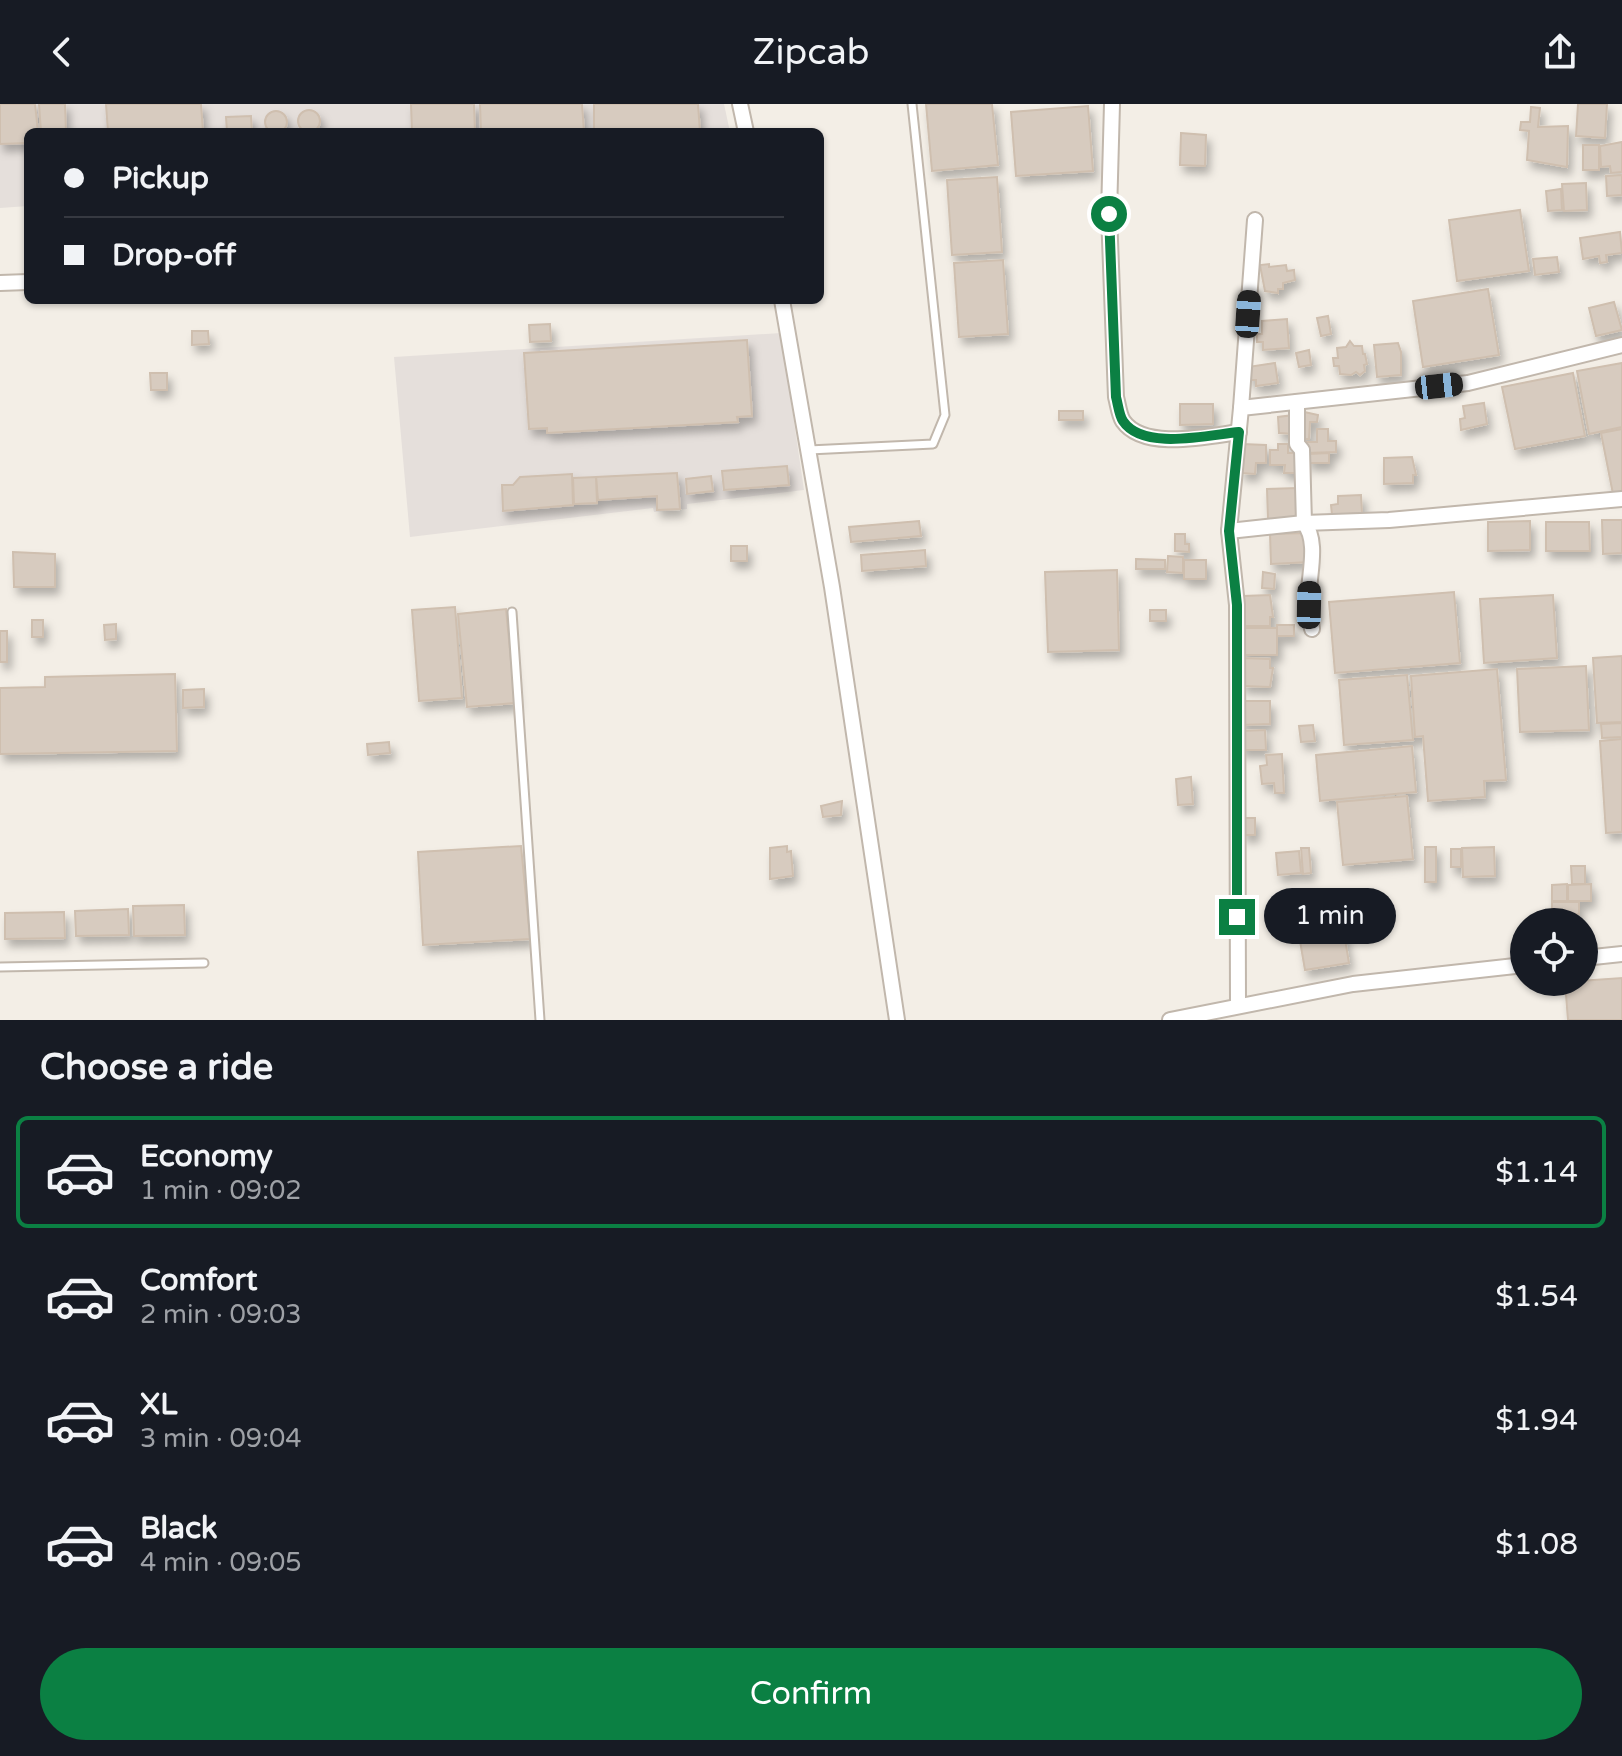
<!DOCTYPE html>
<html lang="en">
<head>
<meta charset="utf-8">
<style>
	:root { --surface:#171b24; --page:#242831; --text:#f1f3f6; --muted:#9ea1a6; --line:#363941; --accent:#0b8043 }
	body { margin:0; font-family:"Varela Round",sans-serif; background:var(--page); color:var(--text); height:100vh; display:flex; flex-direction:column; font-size:30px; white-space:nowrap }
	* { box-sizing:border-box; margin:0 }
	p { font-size:26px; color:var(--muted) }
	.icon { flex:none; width:44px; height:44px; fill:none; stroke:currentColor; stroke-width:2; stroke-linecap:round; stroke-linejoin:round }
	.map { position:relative; height:916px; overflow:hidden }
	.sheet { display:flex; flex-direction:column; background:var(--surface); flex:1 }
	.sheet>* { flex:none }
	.hud { position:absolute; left:24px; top:24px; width:800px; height:176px; border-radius:12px; box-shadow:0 2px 6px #0004; display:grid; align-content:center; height:176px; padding:0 40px; background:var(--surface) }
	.tools { position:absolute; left:1510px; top:804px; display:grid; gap:16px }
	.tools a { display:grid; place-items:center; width:88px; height:88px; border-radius:50%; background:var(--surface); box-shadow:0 2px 6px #0004; font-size:40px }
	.end { position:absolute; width:36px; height:36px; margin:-18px; border:10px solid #0b8043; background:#fff; box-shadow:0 0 0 4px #fff }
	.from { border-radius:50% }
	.bubble { position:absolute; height:56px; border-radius:28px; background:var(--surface); box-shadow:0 2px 6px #0004; font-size:26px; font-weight:600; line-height:56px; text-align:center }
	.car { position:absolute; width:24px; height:48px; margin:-24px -12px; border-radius:10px; box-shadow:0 0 6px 2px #0007; background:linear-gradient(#222 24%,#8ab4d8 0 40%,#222 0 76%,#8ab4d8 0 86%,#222 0) }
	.hud b { display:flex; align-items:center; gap:28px; height:76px; font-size:30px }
	.hud b+b { border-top:2px solid var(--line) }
	.hud i { width:20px; height:20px; background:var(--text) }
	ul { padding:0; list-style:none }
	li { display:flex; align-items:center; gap:24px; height:112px; margin:0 16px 12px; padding:0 24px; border:4px solid transparent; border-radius:12px }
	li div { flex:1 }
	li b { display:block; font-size:30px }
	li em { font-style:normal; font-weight:600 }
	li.active { border-color:var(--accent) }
	li>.icon { width:72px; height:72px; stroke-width:1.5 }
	h2 { padding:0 40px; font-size:36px; line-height:96px }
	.action { display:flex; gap:16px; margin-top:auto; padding:16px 40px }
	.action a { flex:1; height:92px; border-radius:48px; background:var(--accent); color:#fff; font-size:32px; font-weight:600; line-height:92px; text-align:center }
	header { display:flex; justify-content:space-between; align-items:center; height:104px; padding:0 40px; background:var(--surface); font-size:36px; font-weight:600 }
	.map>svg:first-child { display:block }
	.industrial { fill:#e5dfdb }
	.building { fill:#d7cbbf; stroke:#cfbfaf; stroke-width:2; filter:url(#shadow) }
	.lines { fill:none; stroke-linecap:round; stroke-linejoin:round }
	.service-casing { stroke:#c1b7ac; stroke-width:11 }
	.minor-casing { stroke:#c1b7ac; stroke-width:18 }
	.service { stroke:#fff; stroke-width:7 }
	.minor { stroke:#fff; stroke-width:14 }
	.route { stroke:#0b8043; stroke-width:10 }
</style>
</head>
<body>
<header><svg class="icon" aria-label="back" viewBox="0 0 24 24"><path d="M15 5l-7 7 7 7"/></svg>Zipcab<svg class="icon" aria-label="share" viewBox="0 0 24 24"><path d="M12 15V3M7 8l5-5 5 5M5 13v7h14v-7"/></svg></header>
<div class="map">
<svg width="1622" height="916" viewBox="0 0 1622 916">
	<defs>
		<filter id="shadow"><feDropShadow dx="4" dy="7" stdDeviation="4" flood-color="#0004"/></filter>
	</defs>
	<rect width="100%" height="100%" fill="#f3eee6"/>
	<g class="industrial">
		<polygon points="0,0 724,0 730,28 28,28 28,102 0,104"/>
		<polygon points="781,229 804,386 687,400 687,405 654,408 653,404 410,433 394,253"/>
	</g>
	<g class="building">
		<polygon points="0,0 35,0 38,28 28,28 28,39 0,40"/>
		<polygon points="39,0 65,0 66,28 41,28"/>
		<polygon points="106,0 201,0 203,28 108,28"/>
		<polygon points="411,0 474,0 475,28 412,28"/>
		<polygon points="480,0 582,0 584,28 481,28"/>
		<polygon points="594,0 698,0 700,28 594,28"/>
		<polygon points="926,0 992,0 998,61 932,67"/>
		<polygon points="1578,0 1607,0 1605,34 1576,32"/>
		<polygon points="1088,2 1093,67 1016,72 1011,8"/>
		<polygon points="1531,3 1540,4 1538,23 1568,22 1567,63 1527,56 1529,27 1520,26 1521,18 1530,18"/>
		<circle cx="309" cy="17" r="11"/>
		<circle cx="276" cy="18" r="11"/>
		<polygon points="251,12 252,28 227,28 226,13"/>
		<polygon points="1181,29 1206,31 1205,62 1180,61"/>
		<polygon points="1622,38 1622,68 1611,69 1610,62 1601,63 1600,42"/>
		<rect x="1583" y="41" width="16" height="25"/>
		<polygon points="1622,71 1622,91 1607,92 1606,72"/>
		<polygon points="997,73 1002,148 952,151 947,76"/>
		<polygon points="1586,79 1587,106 1564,107 1562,80"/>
		<polygon points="1561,85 1562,106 1548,107 1546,87"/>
		<polygon points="1520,106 1529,167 1457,177 1449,116"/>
		<polygon points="1620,128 1622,149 1606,151 1607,158 1600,159 1599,152 1583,155 1580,134"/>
		<polygon points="1557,153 1559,168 1535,171 1533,155"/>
		<polygon points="1003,156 1008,230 959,233 954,159"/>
		<polygon points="1269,160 1269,163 1286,161 1287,167 1294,166 1295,176 1283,179 1283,185 1278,185 1278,189 1265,187 1260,161"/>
		<polygon points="1488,185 1499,251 1423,263 1413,197"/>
		<polygon points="1614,198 1622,226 1596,232 1589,204"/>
		<polygon points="1328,212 1331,230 1321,232 1317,214"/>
		<polygon points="1287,215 1289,244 1263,246 1263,238 1257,238 1257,230 1262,230 1262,217"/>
		<polygon points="550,220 551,237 530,238 529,221"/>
		<polygon points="192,227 208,227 209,240 192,241"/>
		<polygon points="747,236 752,312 737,313 738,318 547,329 547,324 529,325 524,249"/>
		<polygon points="1350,237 1354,242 1362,242 1363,250 1365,250 1367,260 1364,261 1365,267 1360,271 1356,268 1351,271 1340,270 1339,262 1334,262 1333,254 1338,254 1337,244 1346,243"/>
		<polygon points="1398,239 1401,248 1401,271 1377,273 1374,241"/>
		<polygon points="1309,246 1311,261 1299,263 1296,249"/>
		<polygon points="1275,259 1278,279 1256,282 1256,276 1250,276 1248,263"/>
		<polygon points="1622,259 1622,323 1589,330 1577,267"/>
		<polygon points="150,269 167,269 167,286 151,286"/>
		<polygon points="1573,269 1585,332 1515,345 1502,283"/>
		<polygon points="1484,299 1487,320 1461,326 1460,315 1465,314 1463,302"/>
		<polygon points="1180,300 1213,300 1213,320 1180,321"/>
		<rect x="1059" y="307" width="24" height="9"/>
		<polygon points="1300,307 1318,311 1317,318 1310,318 1309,335 1300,335"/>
		<polygon points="1294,311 1295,330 1279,329 1278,313"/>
		<polygon points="1317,325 1328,325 1328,337 1336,337 1336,348 1307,349 1307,338 1317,338"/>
		<polygon points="1622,325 1622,388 1613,390 1601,329"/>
		<polygon points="1242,340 1266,341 1266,359 1256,359 1255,370 1241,369"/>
		<polygon points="1278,340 1288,340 1288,349 1301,349 1301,369 1284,369 1285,361 1270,361 1270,346 1278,346"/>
		<polygon points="1329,349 1329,359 1308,359 1308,350"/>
		<polygon points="1412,353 1416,371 1413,371 1413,379 1384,380 1384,354"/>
		<polygon points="787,362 789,381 724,386 722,367"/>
		<polygon points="677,369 680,405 657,406 657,392 598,396 596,373"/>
		<polygon points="572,370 573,401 503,407 502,381 513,381 520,373"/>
		<polygon points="711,372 713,387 687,390 686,375"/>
		<polygon points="596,373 597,399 574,400 573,374"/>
		<polygon points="1297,384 1299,414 1268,415 1267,385"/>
		<polygon points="1361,391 1362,409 1332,411 1331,401 1338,400 1338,392"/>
		<polygon points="1602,416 1622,416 1622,449 1603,450"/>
		<polygon points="919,417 921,432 851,438 849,423"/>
		<polygon points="1530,417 1530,446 1488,447 1488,418"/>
		<polygon points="1546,418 1589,418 1590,447 1546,447"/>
		<polygon points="1309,429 1311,458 1271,460 1270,430"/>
		<polygon points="1175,430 1185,430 1185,440 1189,440 1189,448 1175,447"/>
		<rect x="731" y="442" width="16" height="15"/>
		<polygon points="925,446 926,462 862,467 861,451"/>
		<polygon points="13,448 55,450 55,483 14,483"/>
		<polygon points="1168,452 1183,453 1183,469 1167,468"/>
		<polygon points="1136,455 1165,456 1165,465 1136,465"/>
		<rect x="1184" y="456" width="22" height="19"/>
		<polygon points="1117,466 1119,546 1048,548 1045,468"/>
		<polygon points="1263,468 1275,470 1274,485 1262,484"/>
		<polygon points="1454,488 1460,559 1335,569 1329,498"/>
		<polygon points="1270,491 1273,513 1270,513 1270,522 1243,522 1243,492"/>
		<polygon points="1553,491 1557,554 1484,559 1480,495"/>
		<polygon points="455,503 462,594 419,597 412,506"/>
		<polygon points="506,505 515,599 467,603 458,510"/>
		<rect x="1150" y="506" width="16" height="11"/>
		<rect x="32" y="516" width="11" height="17"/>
		<polygon points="116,520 116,535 105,536 104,521"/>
		<rect x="1277" y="521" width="17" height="11"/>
		<rect x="1241" y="524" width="36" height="27"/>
		<rect x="0" y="527" width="7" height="31"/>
		<polygon points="1622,552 1622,618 1597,619 1593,554"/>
		<polygon points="1242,554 1270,555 1270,564 1273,564 1270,583 1242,582"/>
		<polygon points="1586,562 1589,626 1520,628 1517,565"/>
		<polygon points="1497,565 1506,676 1484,677 1485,693 1428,697 1423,632 1415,633 1411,572"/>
		<polygon points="175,570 177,647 0,650 0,584 45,583 45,573"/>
		<polygon points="1407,571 1413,636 1344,641 1339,576"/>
		<polygon points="204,585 204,603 183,604 183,586"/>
		<polygon points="1240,597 1270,597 1270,620 1240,621"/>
		<polygon points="1622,619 1622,633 1602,634 1601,620"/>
		<polygon points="1313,621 1315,637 1301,638 1299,622"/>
		<polygon points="1265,626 1266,646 1240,646 1240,627"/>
		<polygon points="1622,635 1622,728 1606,729 1600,637"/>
		<polygon points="389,638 390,649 368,651 367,640"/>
		<polygon points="1412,642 1416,688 1320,697 1316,651"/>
		<polygon points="1282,650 1284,689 1275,689 1274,679 1262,680 1260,662 1267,661 1266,651"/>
		<polygon points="1191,673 1193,700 1178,701 1176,675"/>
		<polygon points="1407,692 1413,755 1343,761 1337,698"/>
		<polygon points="842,697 841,711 823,713 821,702"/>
		<rect x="1243" y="714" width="12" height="17"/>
		<polygon points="521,742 530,835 423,841 418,748"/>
		<polygon points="787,742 787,748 791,747 793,772 770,775 770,744"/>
		<rect x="1425" y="743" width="11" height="35"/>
		<polygon points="1494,743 1495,772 1463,773 1462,744"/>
		<polygon points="1301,744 1309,744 1311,769 1303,770"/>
		<rect x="1451" y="745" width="10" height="18"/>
		<polygon points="1299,747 1301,769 1278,771 1276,749"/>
		<polygon points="1571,762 1585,762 1585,780 1572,780"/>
		<polygon points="1567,780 1567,797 1552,797 1552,781"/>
		<polygon points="1591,780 1591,797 1568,797 1568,781"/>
		<rect x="1552" y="798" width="27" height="12"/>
		<polygon points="184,801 185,831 134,832 133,802"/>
		<polygon points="128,805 129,831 76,832 75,807"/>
		<polygon points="64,808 65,834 5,835 5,809"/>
		<polygon points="1344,829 1349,859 1305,866 1300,837"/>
		<polygon points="1622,874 1622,916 1568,916 1565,878"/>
	</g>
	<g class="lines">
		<defs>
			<g id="service">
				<polyline points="809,346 933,340 945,311 912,0"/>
				<polyline points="512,508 540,916"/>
				<polyline points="0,863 204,859"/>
			</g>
			<g id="minor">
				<polyline points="740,0 746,28"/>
				<path d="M1112,0L1109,110L1116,293C1118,300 1119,311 1123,317C1144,347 1208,332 1239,328"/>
				<polyline points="0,179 28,178"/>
				<polyline points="782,196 832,483 897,916"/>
				<path d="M1297,298V340L1302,346L1304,419C1318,436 1310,466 1309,487C1308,500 1310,512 1312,525"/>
				<polyline points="1241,304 1255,116"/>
				<polyline points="1229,427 1304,419 1389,416 1622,395"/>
				<polyline points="1584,854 1622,850"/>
				<polyline points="1238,902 1237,501 1229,427 1241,304 1468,279 1622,241"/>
				<polyline points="1170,916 1353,880 1524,861"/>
			</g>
		</defs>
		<use href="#service" class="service-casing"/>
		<use href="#minor" class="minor-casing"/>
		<use href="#service" class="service"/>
		<use href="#minor" class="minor"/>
	</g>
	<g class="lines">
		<path class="route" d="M1109,110L1116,293C1118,300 1119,311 1123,317C1143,347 1208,331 1239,328L1229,427L1237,501V813"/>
	</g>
</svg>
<div class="tools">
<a><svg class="icon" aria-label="locate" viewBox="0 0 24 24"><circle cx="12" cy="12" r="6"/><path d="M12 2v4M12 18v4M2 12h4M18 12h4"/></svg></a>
</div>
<i class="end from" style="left:1109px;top:110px"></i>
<i class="end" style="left:1237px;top:813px"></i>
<div class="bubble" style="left:1264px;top:784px;width:132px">1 min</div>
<i class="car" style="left:1248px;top:210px;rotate:4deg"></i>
<i class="car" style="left:1439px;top:282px;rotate:84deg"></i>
<i class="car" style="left:1309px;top:501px;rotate:1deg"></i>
<div class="hud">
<b><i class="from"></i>Pickup</b>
<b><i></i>Drop-off</b>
</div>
</div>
<section class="sheet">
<h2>Choose a ride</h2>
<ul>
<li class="active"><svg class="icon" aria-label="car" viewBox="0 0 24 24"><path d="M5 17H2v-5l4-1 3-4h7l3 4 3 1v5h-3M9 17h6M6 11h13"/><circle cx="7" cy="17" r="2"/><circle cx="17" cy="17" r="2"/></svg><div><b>Economy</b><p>1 min · 09:02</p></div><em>$1.14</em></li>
<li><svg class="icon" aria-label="car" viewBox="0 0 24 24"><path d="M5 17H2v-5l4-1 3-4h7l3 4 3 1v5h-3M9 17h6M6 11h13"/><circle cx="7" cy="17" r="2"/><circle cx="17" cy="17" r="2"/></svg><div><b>Comfort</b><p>2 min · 09:03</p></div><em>$1.54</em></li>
<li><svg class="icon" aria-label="car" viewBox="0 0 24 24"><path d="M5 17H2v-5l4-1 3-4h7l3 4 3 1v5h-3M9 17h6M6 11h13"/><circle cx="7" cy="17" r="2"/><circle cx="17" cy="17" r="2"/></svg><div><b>XL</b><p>3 min · 09:04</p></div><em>$1.94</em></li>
<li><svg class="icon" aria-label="car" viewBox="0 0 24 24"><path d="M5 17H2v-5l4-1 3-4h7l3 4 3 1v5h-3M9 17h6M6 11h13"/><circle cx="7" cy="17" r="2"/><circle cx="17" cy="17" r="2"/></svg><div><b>Black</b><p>4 min · 09:05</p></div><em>$1.08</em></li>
</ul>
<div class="action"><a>Confirm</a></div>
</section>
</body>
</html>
